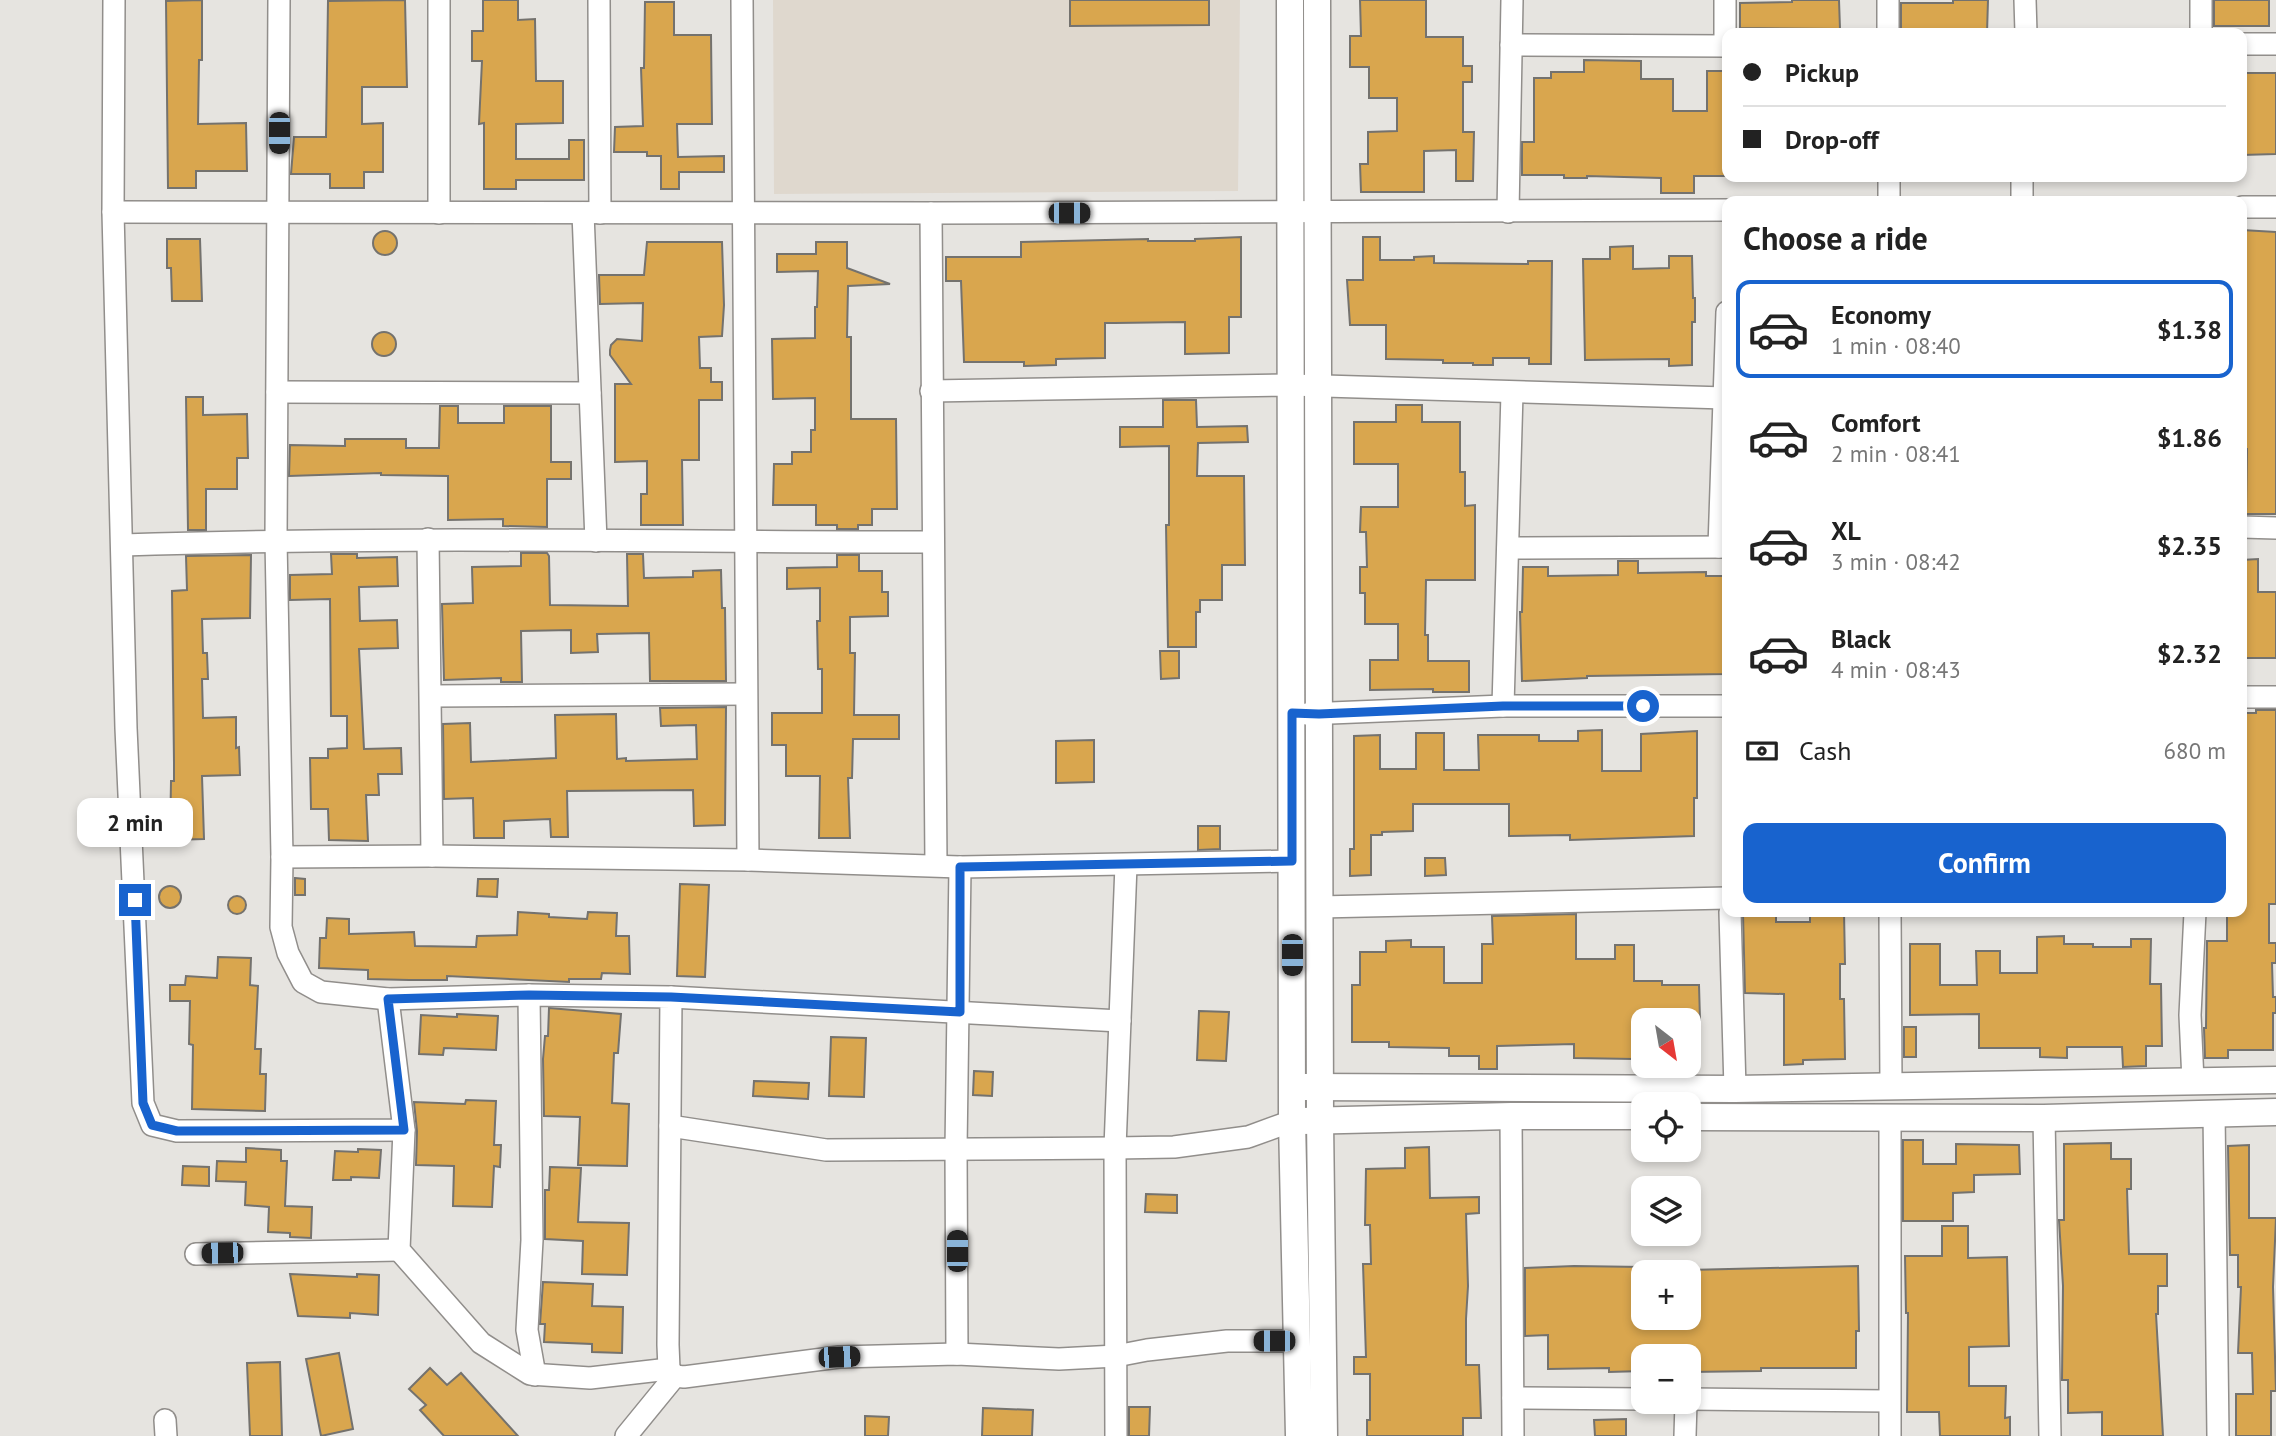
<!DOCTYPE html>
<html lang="en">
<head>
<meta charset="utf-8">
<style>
	:root { --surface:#fff; --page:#f6f6f6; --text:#222; --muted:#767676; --line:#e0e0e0; --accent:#1863ce }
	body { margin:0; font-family:"PT Sans",sans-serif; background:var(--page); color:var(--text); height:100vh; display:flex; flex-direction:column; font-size:26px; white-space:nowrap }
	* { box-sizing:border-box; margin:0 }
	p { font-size:23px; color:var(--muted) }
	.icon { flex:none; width:38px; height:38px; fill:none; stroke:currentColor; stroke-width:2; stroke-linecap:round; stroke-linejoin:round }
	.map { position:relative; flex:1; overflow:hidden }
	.drawer { position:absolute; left:1722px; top:196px; width:525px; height:721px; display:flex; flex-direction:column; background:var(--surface); border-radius:14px; box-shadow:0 4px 10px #0003 }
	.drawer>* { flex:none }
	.top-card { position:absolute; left:1722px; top:28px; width:525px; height:154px; border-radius:14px; box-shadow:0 4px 10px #0003; display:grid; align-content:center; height:154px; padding:0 21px; background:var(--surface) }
	.needle { width:46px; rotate:149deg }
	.buttons { position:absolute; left:1631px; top:1008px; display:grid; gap:14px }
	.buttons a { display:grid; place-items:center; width:70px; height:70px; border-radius:14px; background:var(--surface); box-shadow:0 4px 10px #0003; font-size:35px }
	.end { position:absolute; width:32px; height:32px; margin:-16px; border:9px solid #1863ce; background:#fff; box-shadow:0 0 0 4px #fff }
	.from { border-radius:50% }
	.bubble { position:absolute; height:49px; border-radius:14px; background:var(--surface); box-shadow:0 4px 10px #0003; font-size:23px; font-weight:800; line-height:49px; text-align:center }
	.car { position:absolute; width:21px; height:42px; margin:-21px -10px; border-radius:9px; box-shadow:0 0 5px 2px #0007; background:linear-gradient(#222 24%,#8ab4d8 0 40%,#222 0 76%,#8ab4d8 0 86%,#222 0) }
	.top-card b { display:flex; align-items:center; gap:24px; height:66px; font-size:26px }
	.top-card b+b { border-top:2px solid var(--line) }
	.top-card i { width:18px; height:18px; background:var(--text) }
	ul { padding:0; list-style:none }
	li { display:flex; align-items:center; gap:21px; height:98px; margin:0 14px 10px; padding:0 7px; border:4px solid transparent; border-radius:14px }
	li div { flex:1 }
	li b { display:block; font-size:26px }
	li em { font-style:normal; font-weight:800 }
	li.current { border-color:var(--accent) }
	li>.icon { width:63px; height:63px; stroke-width:1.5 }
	h2 { padding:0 21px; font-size:32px; line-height:84px }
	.pay { display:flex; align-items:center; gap:18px; height:77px; padding:0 21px; font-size:26px }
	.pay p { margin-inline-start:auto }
	.button { display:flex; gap:14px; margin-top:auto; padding:14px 21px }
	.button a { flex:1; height:80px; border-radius:14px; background:var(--accent); color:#fff; font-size:28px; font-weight:800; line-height:80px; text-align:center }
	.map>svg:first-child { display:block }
	.built { fill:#dfd8ce }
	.building { fill:#d9a64e; stroke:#74726e; stroke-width:2 }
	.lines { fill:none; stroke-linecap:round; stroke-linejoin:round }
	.minor-casing { stroke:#918e8b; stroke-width:24 }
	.tertiary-casing { stroke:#918e8b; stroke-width:29 }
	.minor { stroke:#fff; stroke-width:21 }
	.tertiary { stroke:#fff; stroke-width:26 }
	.route { stroke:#1863ce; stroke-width:9 }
</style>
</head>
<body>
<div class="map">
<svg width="2276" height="1436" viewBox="0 0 2276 1436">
	<rect width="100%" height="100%" fill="#e6e4e0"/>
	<polygon class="built" points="773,0 1240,0 1238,191 774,194"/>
	<g class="building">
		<polygon points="202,0 202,60 199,60 198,124 246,123 247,171 196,171 196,188 168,188 166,1"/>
		<polygon points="405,0 407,87 362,87 362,124 383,123 383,172 364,172 364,188 330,188 330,174 291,174 294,137 326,137 328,1"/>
		<polygon points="483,0 518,0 518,20 535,19 536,81 563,81 563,123 516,124 516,159 569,159 569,140 584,140 584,180 516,180 516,189 484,189 484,123 479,124 482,61 472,61 472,31 483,31"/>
		<polygon points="1070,0 1209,0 1209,25 1070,26"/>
		<polygon points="1360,0 1426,0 1426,37 1463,37 1463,66 1472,66 1472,82 1463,82 1463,132 1474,132 1473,181 1456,181 1456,150 1424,151 1424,192 1361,192 1360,164 1368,164 1368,132 1397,131 1397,98 1369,98 1369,67 1350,67 1350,36 1361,36"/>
		<polygon points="1792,0 1839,0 1840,29 1740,28 1740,3 1792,2"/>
		<polygon points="1953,0 1988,0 1987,33 1924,33 1924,29 1901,30 1901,3 1953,3"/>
		<rect x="2214" y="0" width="55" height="26"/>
		<polygon points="645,2 674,2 674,35 711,35 712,124 677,124 678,157 724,156 724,172 679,172 679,189 661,189 661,156 647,156 647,152 614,152 615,127 643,126 641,68 644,68"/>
		<polygon points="1584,60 1641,61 1641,79 1673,79 1673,111 1707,111 1707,71 1727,71 1727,176 1694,176 1694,193 1661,193 1661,178 1587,176 1587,178 1564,178 1564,175 1522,175 1522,142 1534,142 1534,78 1551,78 1551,72 1584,72"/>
		<polygon points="2242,73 2276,73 2276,154 2242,155"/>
		<polygon points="2242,230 2276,232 2276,514 2246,514 2247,449 2242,449 2244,358 2242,358"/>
		<circle cx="385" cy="243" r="12"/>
		<polygon points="1241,237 1241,317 1229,317 1229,353 1185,354 1185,322 1115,323 1105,323 1105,358 1056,359 1056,365 1024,366 1024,362 964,362 961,281 946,281 946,257 1021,257 1021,242 1148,239 1148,241 1195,241 1195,239"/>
		<polygon points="1363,237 1380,237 1380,260 1414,260 1414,257 1434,256 1434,263 1528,264 1528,261 1552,261 1551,364 1529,364 1529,358 1493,358 1493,365 1473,365 1473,363 1443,363 1443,360 1386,359 1386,325 1350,325 1347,280 1363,280"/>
		<polygon points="167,239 200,239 202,301 172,301 171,268 167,268"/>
		<polygon points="647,242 722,242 724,305 722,336 699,337 700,368 711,368 711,382 722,382 722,400 699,400 699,460 682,460 683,525 641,525 641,494 647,494 647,461 615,462 615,384 631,384 610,355 610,350 611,345 617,339 642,341 643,303 600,304 599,275 644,275"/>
		<polygon points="816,242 847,242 847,268 890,284 848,286 847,337 851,337 851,419 896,419 897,509 872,509 872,525 858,525 858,529 837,529 837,525 816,525 816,505 773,505 774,464 792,464 792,452 811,452 811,430 815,430 815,398 773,399 772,339 815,338 815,307 817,307 818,271 777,272 777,254 816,254"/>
		<polygon points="1633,246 1633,269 1669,268 1669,256 1692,256 1693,298 1695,298 1695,322 1692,322 1692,365 1669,366 1669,359 1585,360 1583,259 1610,259 1610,247"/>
		<circle cx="384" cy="344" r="12"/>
		<polygon points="186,397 203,397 203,415 247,414 248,458 237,458 237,489 206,489 206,530 188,530"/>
		<polygon points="1163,400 1196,400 1197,427 1247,426 1248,442 1198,443 1197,476 1244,476 1245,565 1222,565 1222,600 1200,600 1200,612 1196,612 1196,647 1168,647 1166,525 1169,525 1169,446 1120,447 1120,427 1163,427"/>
		<polygon points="1396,405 1422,405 1422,422 1460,422 1460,472 1465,472 1465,506 1475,505 1475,580 1426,580 1425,635 1428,635 1428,661 1469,661 1469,692 1433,692 1433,689 1370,690 1370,660 1398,660 1398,624 1365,624 1365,593 1360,593 1360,567 1367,567 1366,532 1360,532 1361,507 1398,507 1398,464 1354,464 1354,422 1396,422"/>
		<polygon points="440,406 458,406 458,423 504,423 504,406 551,406 551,462 571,462 571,479 547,479 547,527 503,526 503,519 448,520 448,476 381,475 381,473 289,476 290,445 345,446 345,439 406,439 406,448 439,448"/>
		<polygon points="521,553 547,553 549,556 550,605 628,606 627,554 643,554 644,578 693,577 693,571 721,570 722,608 725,608 726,681 650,681 649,633 597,634 598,652 571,653 571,630 521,631 522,682 501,682 501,678 444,680 442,604 473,603 472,567 521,566"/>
		<polygon points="331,554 357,554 357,558 397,557 398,586 359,587 360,621 397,620 398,648 359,649 364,749 401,748 402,774 378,774 379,795 366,795 368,841 329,840 328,809 311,809 310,758 328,758 328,749 347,748 347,716 331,716 330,599 290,600 290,575 332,574"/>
		<polygon points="251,555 250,618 202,619 203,653 207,653 208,679 202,679 203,718 236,717 236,748 239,747 240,775 202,776 204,839 170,840 171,781 174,781 174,762 172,591 187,590 186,556"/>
		<polygon points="837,555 859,555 859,571 882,571 882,592 888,592 888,616 850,617 850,653 855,653 854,715 899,715 899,739 853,739 852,778 848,778 850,838 819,838 820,776 786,776 786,745 772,745 772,713 822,713 822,669 818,669 817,621 820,621 820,588 787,589 787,568 837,567"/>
		<polygon points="2258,559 2258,592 2276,592 2276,658 2242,658 2242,560"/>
		<polygon points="1618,561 1638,561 1638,573 1706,572 1706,576 1727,576 1727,674 1587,676 1587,678 1522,681 1520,612 1522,612 1523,567 1548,567 1548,576 1618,575"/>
		<polygon points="1160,651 1179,651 1179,678 1161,679"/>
		<polygon points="726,707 725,825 694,826 693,790 567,791 568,837 551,837 550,819 504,821 504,838 474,838 473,798 444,799 443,724 470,723 471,762 556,758 555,715 616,714 617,759 626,758 626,761 697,759 696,725 661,726 660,708"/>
		<polygon points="2256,710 2276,710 2276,904 2269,904 2269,943 2276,943 2276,963 2272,963 2273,997 2276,997 2276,1013 2273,1013 2273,1050 2228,1050 2228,1058 2205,1058 2204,1028 2206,1028 2207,941 2227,941 2227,912 2242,912 2242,885 2246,885 2246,851 2242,851 2242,713 2256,713"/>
		<polygon points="1602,730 1602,771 1641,771 1641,734 1697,731 1697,798 1694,798 1694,836 1570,840 1570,835 1509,836 1509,804 1413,804 1413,831 1382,832 1382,835 1371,835 1371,875 1350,876 1350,849 1354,849 1354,736 1380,735 1380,769 1416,769 1416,733 1444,733 1444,770 1479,770 1478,735 1539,735 1539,741 1578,741 1578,731"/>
		<polygon points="1094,740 1094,782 1056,783 1056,741"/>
		<polygon points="1198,826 1220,826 1220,849 1198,850"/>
		<polygon points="1425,858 1445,858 1446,875 1425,876"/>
		<polygon points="295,878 305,879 305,895 295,895"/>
		<polygon points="478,879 498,879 497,897 477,896"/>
		<polygon points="680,884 709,885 705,977 677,976"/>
		<circle cx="170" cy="897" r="11"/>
		<circle cx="237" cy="905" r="9"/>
		<polygon points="518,912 549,914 549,917 587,919 588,912 617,913 616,936 629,936 630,974 602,973 601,979 569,979 569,982 447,976 447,980 409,980 368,979 368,970 319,968 320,938 326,938 327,918 349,919 349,934 414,932 415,946 476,947 477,936 517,935"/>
		<polygon points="1810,912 1844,912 1845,964 1840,964 1840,999 1844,999 1845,1059 1803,1060 1803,1064 1784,1065 1784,994 1745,993 1743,914 1776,914 1776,922 1810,922"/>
		<polygon points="1576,914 1576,959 1615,959 1615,945 1634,945 1634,981 1662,981 1662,985 1699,985 1700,1020 1643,1020 1643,1042 1634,1042 1634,1059 1574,1058 1574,1044 1497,1046 1497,1069 1479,1069 1479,1056 1449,1056 1449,1048 1389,1047 1389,1042 1352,1042 1352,985 1360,985 1360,952 1386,952 1386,941 1411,940 1411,947 1444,947 1444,983 1482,983 1482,944 1493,944 1492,916"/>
		<polygon points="2064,936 2064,944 2093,944 2093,947 2131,947 2131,939 2151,939 2150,984 2161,984 2162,1046 2146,1046 2146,1066 2123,1067 2122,1047 2067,1047 2067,1058 2040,1057 2040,1048 1979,1048 1979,1014 1910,1015 1910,944 1940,944 1940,985 1977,985 1976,951 2000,951 2000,973 2037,973 2037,937"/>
		<polygon points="218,957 251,958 250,985 258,986 255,1049 261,1049 260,1074 266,1074 265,1111 192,1109 193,1045 189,1044 190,1001 170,1001 170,985 185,985 186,976 217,978"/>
		<polygon points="549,1008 621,1014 618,1053 614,1053 612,1103 629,1104 627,1166 578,1165 580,1117 544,1116 543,1059 545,1036 548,1036"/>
		<polygon points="1199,1011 1229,1012 1226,1061 1197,1060"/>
		<polygon points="457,1014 498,1016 496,1050 444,1048 443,1055 419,1054 421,1015 457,1017"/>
		<rect x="1904" y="1027" width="12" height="30"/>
		<polygon points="831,1037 866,1038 864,1097 829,1096"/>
		<polygon points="974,1071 993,1072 992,1096 973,1095"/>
		<polygon points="754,1081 809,1083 808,1099 753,1096"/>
		<polygon points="466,1100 496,1101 494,1145 501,1145 500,1167 494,1166 492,1207 453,1206 454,1166 416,1165 417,1131 414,1102 465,1104"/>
		<polygon points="1903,1140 1923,1140 1923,1164 1956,1164 1956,1144 2019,1145 2020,1174 1974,1175 1974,1192 1953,1193 1953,1221 1903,1221"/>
		<polygon points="2111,1143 2111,1159 2131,1159 2131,1189 2127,1189 2129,1254 2167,1254 2167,1286 2158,1286 2158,1314 2156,1314 2163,1436 2102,1436 2102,1412 2068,1413 2068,1380 2062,1380 2063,1286 2059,1220 2064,1220 2064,1144"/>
		<polygon points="2249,1145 2249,1218 2276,1218 2273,1287 2276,1391 2271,1391 2271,1436 2236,1436 2236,1394 2253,1394 2252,1353 2238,1353 2241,1287 2238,1287 2238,1255 2230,1255 2228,1146"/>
		<polygon points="1429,1147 1430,1198 1479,1197 1479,1213 1466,1214 1468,1286 1466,1319 1466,1365 1479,1365 1481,1418 1463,1418 1463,1436 1367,1436 1367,1420 1370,1420 1370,1374 1354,1374 1354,1357 1366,1357 1363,1264 1371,1264 1370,1225 1365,1225 1366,1169 1405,1168 1405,1148"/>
		<polygon points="246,1148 281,1150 281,1161 287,1161 285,1206 312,1207 311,1238 290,1237 290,1233 268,1232 269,1207 245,1205 246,1182 216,1181 217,1161 246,1162"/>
		<polygon points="358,1149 381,1150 379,1178 351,1177 351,1180 333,1180 335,1151 358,1152"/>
		<polygon points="183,1166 209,1167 209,1186 182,1185"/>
		<polygon points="550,1167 581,1168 578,1222 629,1223 627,1275 582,1274 583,1241 545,1239 545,1190 549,1190"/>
		<polygon points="1146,1194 1177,1195 1177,1213 1145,1212"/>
		<polygon points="1942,1226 1968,1226 1968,1258 2007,1257 2009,1346 1969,1347 1969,1386 2006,1386 2005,1418 2010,1417 2010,1436 1940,1436 1939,1412 1907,1412 1908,1313 1906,1313 1905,1256 1942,1256"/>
		<polygon points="1574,1266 1643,1267 1643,1318 1689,1318 1689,1270 1858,1266 1859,1331 1856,1331 1856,1368 1761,1368 1761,1371 1689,1372 1689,1356 1643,1356 1643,1371 1609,1372 1609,1368 1548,1369 1548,1335 1525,1336 1525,1268"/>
		<polygon points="290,1274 357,1277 357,1274 379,1275 378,1315 350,1313 350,1318 298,1316"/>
		<polygon points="543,1282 593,1284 592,1306 623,1307 622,1353 592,1352 592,1344 544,1342 545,1324 540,1324"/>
		<polygon points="339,1353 353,1429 321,1436 306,1359"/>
		<polygon points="280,1362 282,1436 250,1436 247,1363"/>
		<polygon points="430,1368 447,1385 461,1373 518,1436 444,1436 420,1410 426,1405 409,1389"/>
		<polygon points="1129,1407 1150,1407 1149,1436 1129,1436"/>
		<polygon points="983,1408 1033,1410 1032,1436 982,1436"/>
		<polygon points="865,1416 889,1417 888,1436 865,1436"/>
		<polygon points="1626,1419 1626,1436 1595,1436 1594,1420"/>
	</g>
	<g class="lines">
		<defs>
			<g id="minor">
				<polyline points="114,0 113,212 126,728 143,1103 152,1125 177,1131 404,1130 388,999"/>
				<polyline points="279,0 276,540 282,857 432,856 748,860 960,867 1292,861"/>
				<polyline points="439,0 439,213"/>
				<polyline points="599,0 600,213"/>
				<polyline points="742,0 748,860"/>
				<polyline points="2025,0 2026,33"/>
				<polyline points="1888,33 1888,0"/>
				<polyline points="2201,33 2201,0"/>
				<polyline points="2242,44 2276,44"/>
				<polyline points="1511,45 1727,46"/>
				<polyline points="1725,46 1725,0"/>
				<polyline points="1889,177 1889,201"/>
				<polyline points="2022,201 2022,177"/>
				<polyline points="2242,207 2276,207"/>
				<polyline points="113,212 931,213 1727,210"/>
				<polyline points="1508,212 1512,0"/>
				<polyline points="583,213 596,541"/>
				<polyline points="931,213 936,865"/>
				<polyline points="931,391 1291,385 1725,398"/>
				<polyline points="277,392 590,393"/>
				<polyline points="2242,527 2276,528"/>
				<polyline points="428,539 432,856"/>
				<path d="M123,545C392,536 662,542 932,542"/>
				<polyline points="1719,547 1727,312"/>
				<polyline points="1508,548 1727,547"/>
				<polyline points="432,696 746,694"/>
				<polyline points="2242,697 2276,697"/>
				<polyline points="1503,706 1512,393"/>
				<polyline points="1306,714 1503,706 1727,706"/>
				<polyline points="282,857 281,927 288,953 303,982 321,992 388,999 529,995 671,997 668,1345 669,1369 675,1376"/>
				<polyline points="1319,907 1727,898"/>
				<polyline points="1730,912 1735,1089"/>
				<polyline points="1890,912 1891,1087"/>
				<polyline points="529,995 532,1240 527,1330 535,1375"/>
				<polyline points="671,997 1120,1021"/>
				<polyline points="2193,1081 2190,1015 2195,912"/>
				<polyline points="2214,1112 2218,1436"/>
				<polyline points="1511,1116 1513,1436"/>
				<polyline points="1890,1117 1890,1436"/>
				<polyline points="2044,1118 2050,1436"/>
				<polyline points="670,1126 826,1150 1115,1148 1174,1147 1248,1137 1292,1121"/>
				<polyline points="404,1130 399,1250 481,1343 530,1374 590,1378 669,1369"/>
				<polyline points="196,1254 399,1250"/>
				<polyline points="957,1354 956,1149 960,867"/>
				<polyline points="1513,1398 1643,1399"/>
				<polyline points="1689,1399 1889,1401"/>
				<polyline points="165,1420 166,1436"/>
				<polyline points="626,1436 675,1376 684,1377 839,1357 957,1354 1059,1359 1116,1356 1147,1350 1227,1341 1298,1341"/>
				<polyline points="1116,1436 1115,1148 1126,865"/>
				<polyline points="1685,1436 1686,1402"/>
			</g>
			<g id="tertiary">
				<polyline points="1290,0 1292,1121 1299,1436"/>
				<polyline points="1317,0 1320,1121 1324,1436"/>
				<polyline points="1305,1087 1735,1089 2276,1080"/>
				<polyline points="1689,1117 2044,1118 2276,1112"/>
				<polyline points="1302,1121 1511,1116 1643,1116"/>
			</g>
		</defs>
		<use href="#minor" class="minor-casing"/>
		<use href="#tertiary" class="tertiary-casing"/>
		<use href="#minor" class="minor"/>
		<use href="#tertiary" class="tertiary"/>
	</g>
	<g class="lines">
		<polyline class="route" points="135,900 143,1103 152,1125 177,1131 404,1130 388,999 529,995 671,997 960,1012 960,867 1292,861 1292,713 1319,714 1503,706 1643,706"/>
	</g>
</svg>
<div class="buttons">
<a><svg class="needle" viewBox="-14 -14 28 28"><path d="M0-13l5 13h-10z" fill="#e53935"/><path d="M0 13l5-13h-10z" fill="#767676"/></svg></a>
<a><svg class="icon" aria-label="locate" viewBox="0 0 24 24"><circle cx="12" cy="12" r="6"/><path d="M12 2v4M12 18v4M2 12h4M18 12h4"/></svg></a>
<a><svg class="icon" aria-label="layers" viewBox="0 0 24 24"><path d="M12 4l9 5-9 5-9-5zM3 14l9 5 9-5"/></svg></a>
<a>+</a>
<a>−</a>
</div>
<i class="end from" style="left:1643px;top:706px"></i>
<i class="end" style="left:135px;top:900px"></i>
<div class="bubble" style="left:77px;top:798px;width:116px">2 min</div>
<i class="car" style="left:279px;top:133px;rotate:180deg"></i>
<i class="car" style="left:1069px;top:213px;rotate:90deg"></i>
<i class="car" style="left:1292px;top:955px;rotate:180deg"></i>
<i class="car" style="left:957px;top:1251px;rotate:0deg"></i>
<i class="car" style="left:222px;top:1253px;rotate:269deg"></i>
<i class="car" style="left:1274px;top:1341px;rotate:270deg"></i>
<i class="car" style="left:839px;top:1357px;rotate:88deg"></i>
<div class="top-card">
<b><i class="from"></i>Pickup</b>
<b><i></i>Drop-off</b>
</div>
<section class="drawer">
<h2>Choose a ride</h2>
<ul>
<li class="current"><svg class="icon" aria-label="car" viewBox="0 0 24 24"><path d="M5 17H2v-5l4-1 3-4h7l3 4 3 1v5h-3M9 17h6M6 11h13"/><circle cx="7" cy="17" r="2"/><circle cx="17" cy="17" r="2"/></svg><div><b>Economy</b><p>1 min · 08:40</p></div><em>$1.38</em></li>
<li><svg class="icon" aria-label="car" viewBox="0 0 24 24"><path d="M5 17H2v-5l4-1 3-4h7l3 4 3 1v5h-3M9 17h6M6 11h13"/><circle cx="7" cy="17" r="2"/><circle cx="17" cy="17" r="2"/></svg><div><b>Comfort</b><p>2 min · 08:41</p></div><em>$1.86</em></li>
<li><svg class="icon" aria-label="car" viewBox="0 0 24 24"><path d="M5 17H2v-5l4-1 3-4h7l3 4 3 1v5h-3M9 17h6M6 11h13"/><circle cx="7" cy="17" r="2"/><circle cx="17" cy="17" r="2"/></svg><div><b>XL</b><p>3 min · 08:42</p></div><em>$2.35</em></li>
<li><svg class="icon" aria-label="car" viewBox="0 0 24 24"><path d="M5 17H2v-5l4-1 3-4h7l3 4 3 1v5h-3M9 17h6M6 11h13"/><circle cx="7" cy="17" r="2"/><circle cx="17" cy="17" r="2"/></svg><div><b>Black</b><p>4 min · 08:43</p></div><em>$2.32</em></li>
</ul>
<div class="pay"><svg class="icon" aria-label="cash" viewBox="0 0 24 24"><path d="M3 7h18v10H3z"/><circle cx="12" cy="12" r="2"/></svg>Cash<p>680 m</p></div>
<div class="button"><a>Confirm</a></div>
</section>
</div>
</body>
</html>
